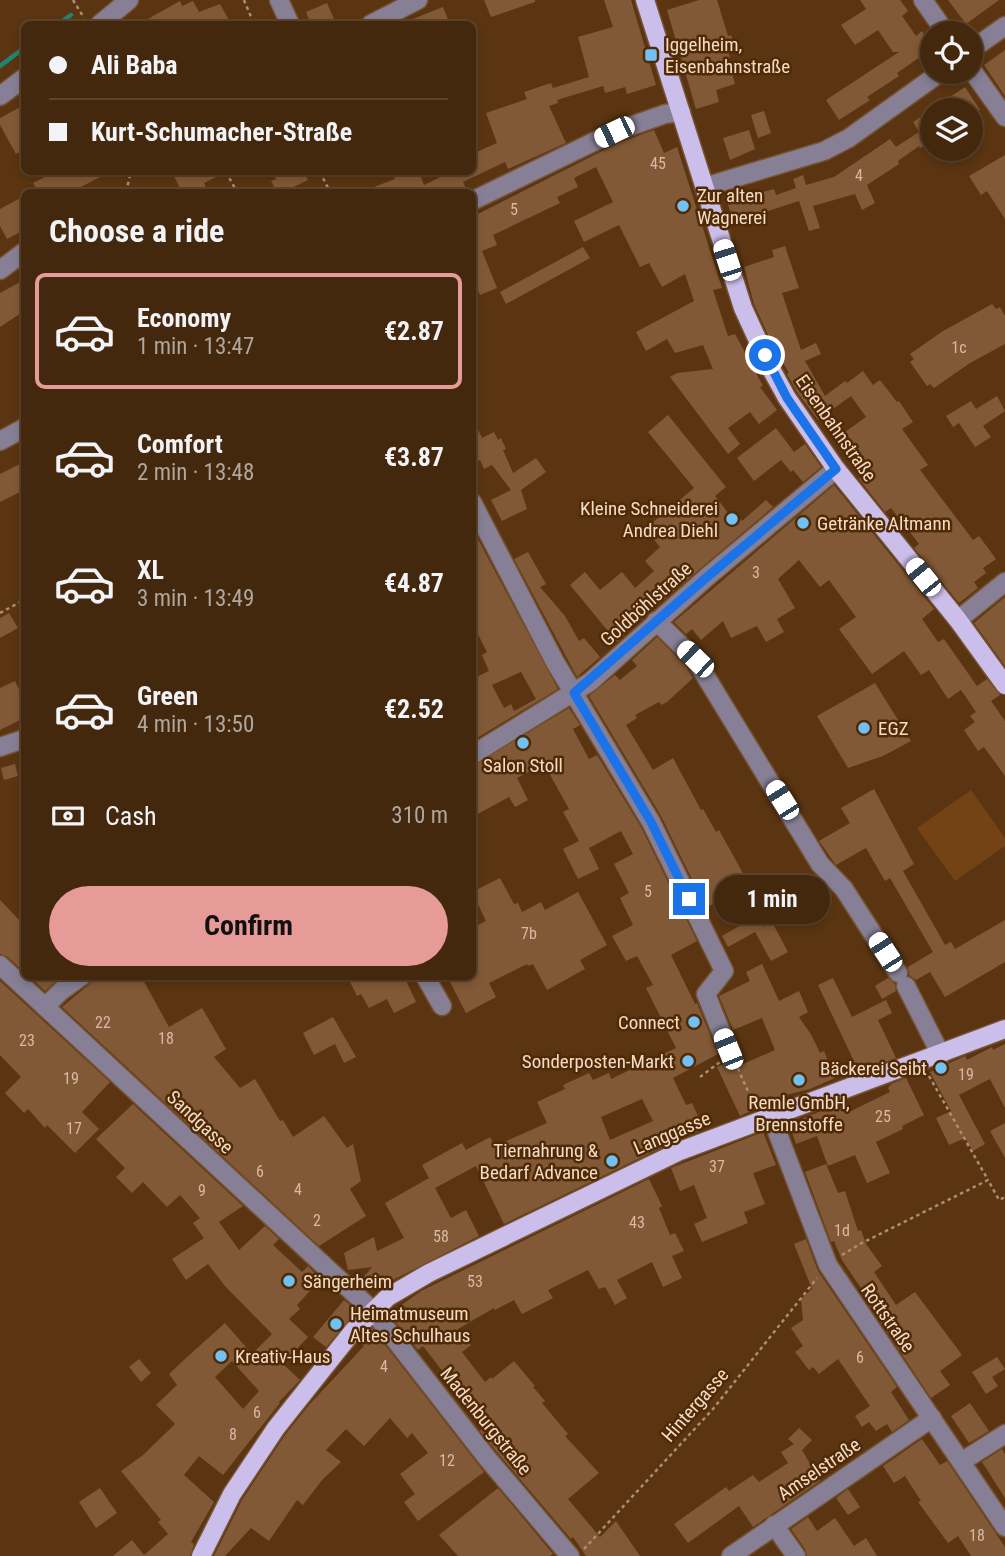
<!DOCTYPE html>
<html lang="en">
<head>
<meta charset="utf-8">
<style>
	:root { --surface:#44280d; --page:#4b3016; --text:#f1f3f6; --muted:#afa69d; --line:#5c442e; --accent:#e69b98 }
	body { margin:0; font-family:"Roboto Condensed",sans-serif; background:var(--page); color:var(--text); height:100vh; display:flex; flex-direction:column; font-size:26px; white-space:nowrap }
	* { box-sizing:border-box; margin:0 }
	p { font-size:23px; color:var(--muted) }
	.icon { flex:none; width:38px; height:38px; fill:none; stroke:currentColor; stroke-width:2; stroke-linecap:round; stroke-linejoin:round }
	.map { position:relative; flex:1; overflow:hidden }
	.side { position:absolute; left:21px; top:189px; width:455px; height:791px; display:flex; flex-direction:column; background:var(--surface); border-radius:10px; box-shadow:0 4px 10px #0003,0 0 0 2px var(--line) }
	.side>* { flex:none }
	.guide { position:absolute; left:21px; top:21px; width:455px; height:154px; border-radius:10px; box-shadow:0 4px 10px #0003,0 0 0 2px var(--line); display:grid; align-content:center; height:154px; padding:0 28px; background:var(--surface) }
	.buttons { position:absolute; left:920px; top:21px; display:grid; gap:14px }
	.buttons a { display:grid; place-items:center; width:63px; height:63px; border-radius:50%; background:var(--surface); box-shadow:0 4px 10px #0003,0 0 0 2px var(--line); font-size:35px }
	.end { position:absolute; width:32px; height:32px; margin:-16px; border:9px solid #1a73e8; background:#fff; box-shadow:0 0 0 4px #fff }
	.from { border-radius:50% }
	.bubble { position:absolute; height:49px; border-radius:24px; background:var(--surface); box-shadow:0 4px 10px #0003,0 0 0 2px var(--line); font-size:23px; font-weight:700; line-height:49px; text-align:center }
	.car { position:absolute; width:21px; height:42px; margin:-21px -10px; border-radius:9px; box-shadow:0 0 5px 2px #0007; background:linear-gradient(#fff 24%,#345 0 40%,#fff 0 76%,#345 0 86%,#fff 0) }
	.guide b { display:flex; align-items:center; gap:24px; height:66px; font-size:26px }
	.guide b+b { border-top:2px solid var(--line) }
	.guide i { width:18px; height:18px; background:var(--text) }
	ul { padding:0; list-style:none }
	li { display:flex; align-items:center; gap:21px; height:116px; margin:0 14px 10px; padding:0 14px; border:4px solid transparent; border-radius:10px }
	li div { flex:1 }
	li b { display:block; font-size:26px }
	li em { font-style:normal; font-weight:700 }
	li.selected { border-color:var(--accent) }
	li>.icon { width:63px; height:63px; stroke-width:1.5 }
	h2 { padding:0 28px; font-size:32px; line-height:84px }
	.pay { display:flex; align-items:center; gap:18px; height:77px; padding:0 28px; font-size:26px }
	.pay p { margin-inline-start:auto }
	.primary-button { display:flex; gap:14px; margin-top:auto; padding:14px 28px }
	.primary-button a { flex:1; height:80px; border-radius:42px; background:var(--accent); color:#111; font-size:28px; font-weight:700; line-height:80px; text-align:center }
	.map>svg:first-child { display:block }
	.green { fill:#734315 }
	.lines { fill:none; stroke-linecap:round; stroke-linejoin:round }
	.stream { stroke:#208575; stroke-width:4.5 }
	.building { fill:#825936; fill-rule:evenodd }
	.minor-casing { stroke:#765332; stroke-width:21 }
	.major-casing { stroke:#765332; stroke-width:21 }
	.path { stroke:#ac8e73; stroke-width:2.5; stroke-dasharray:3.5 3.5; stroke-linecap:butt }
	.minor { stroke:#867f95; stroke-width:18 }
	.major { stroke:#ccbeea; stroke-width:18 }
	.route { stroke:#1a73e8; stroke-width:9 }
	.poi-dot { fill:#72c1f5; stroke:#502a04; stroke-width:2.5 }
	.labels { text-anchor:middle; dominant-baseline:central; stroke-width:5; stroke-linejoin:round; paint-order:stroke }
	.number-label { font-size:16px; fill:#d7baa4 }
	.poi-label { font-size:19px; fill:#f3dbc8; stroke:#502a04; text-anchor:start }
	.street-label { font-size:19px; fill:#f3dbc8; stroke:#502a04 }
</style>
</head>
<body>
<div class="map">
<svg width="1005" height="1556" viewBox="0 0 1005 1556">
	<rect width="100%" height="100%" fill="#5b3511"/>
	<polygon class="green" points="971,790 1005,838 1005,846 955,881 917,828"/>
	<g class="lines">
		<g class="stream">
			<polyline points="58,24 71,15"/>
			<polyline points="0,66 24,48"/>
		</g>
	</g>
	<g class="building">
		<polygon points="484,0 535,0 535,2 491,17"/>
		<polygon points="604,0 631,0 656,85 627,94 625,87 605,93 603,86 557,100 558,103 549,106 566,143 508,169 505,162 463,182 467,191 465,192 361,192 395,179 392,172 419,172 424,185 451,172 472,172 472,154 497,143 486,113 527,99 524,92 551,83 553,88 589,77 578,37 613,27"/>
		<polygon points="699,0 717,0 728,36 731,35 735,48 728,50 730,58 728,59 735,84 716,90 719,102 696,109 667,10"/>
		<polygon points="860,0 900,0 908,11 902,16 916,36 922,31 933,48 897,73 899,76 867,97 870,100 839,120 826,100 899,52 893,52 878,30 855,45 841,25 866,9"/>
		<polygon points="948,0 999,0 966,24"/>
		<polygon points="180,1 182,6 193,1 199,12 220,4 231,24 139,24"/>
		<polygon points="327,3 336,24 311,24 306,12"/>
		<polygon points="443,7 450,24 400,24"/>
		<polygon points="1005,50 1005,96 984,65"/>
		<polygon points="965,87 980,110 933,110 933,152 927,144 920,148 919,146 898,161 899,164 867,185 875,203 862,210 855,194 813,206 820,228 809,231 799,201 734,222 727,202 774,189 776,195 796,188 793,179 803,175 806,185 834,177 890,139 896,147 919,132 913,122"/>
		<polygon points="24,105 24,149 16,154 0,125 0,118"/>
		<polygon points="764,111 771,133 758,138 751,115"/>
		<polygon points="654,130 664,153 677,147 722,288 713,290 728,336 735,334 763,386 760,387 777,410 759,424 750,412 728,428 740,444 728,454 670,377 677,373 713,369 703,345 675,353 667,339 646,351 636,332 694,301 685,274 662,287 649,263 640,267 619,225 584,242 574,221 613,202 596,167 574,178 578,187 557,197 560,203 493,235 497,245 482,251 497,288 480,295 472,277 472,217 618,143"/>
		<polygon points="749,130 755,149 730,160 723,138"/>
		<polygon points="1005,155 1005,219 987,191 981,195 969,176"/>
		<polygon points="55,172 110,172 71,192 38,192 33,183"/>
		<polygon points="172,172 226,172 204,183 208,192 182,192"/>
		<polygon points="272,172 304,172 308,180 283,192 277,192 271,181 276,179"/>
		<polygon points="24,196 24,230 7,239 0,226 0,209"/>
		<polygon points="785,246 799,288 782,293 801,350 816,343 821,354 805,361 825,396 845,381 847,383 863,371 873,385 880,380 897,402 899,401 913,422 902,429 928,465 920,470 973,540 979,536 996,559 983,568 986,573 974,582 978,588 959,603 914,548 919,544 891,508 885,512 859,479 867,474 857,460 862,457 845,432 866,417 851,396 818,420 797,392 787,374 789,373 773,346 754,304 744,267 774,257 772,250"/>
		<polygon points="583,247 590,258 506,304 500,292"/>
		<polygon points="24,280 24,311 0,327 0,293"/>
		<polygon points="992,304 996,309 1000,307 1005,316 1005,344 970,363 934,388 930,384 927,386 910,362 914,359 910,354 943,331"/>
		<polygon points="997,396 1005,411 983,426 991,437 975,447 959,423 953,427 946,416 971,401 976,409"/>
		<polygon points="668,415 726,487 715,496 729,514 734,511 742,521 766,500 773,507 648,613 617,642 570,585 585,572 600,590 622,572 635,588 654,571 645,561 660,547 645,529 694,488 648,432"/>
		<polygon points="472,417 482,438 494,432 498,440 501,438 506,449 503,450 513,473 536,458 546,472 521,490 527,509 502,521 491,500 511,490 492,465 484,469 480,460 476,462 472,455"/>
		<polygon points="776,428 794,452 805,444 821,467 803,482 793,470 791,472 781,460 754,481 737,458"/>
		<polygon points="24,462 24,490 0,502 0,474"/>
		<polygon points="834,485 934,609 922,619 938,642 944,639 977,686 987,679 1000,695 991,701 1005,721 1005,776 984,747 978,751 964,730 975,722 970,716 976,712 961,690 948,699 929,670 921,675 904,651 872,674 839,629 856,617 829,580 820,587 799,560 778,579 795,608 777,619 784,632 766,642 757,626 731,638 723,621 701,640 692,629 686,634 674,622"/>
		<path d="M472,528L558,689L472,741V679L489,671L482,655L487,652L472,623ZM521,672L536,699L514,711L511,704L504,708L492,685Z"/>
		<polygon points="528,552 546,584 540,587 565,616 579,641 584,638 600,657 577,677 514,559"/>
		<polygon points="1005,597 1005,666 974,623"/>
		<polygon points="9,613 18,628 0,638 0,618"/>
		<polygon points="657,637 686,666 693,678 667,702 661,705 659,702 635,715 637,718 626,725 653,770 673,758 701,810 703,809 716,832 719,830 744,875 730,883 733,888 724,893 726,896 706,908 661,816 589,696 615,675 620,680 637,666 632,660"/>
		<polygon points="15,681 24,700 24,718 0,730 0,688"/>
		<polygon points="875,683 911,741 883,756 848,768 817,716"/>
		<path d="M569,708L580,725L573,729L589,759L597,755L641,827L697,941L671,955L695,1004L697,1003L718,1054L673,1078L686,1105L692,1103L704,1129L675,1141L504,1224L476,1166L435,1188L451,1218L466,1210L479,1236L385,1284L361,1285L359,1283L372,1267L348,1270L344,1253L374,1237L377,1251L404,1238L385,1203L429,1178L422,1165L462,1143L466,1150L490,1137L495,1146L547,1123L537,1102L565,1089L563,1085L589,1073L593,1080L609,1073L611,1079L676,1048L646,988L653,985L637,956L626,961L612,936L633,925L620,898L629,893L614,864L633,854L621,831L589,848L599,869L578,879L563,849L579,841L563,812L569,809L544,764L517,778L528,800L515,807L509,797L472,817V766ZM642,1099L653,1121L610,1140L601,1117Z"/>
		<polygon points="15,764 18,776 4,780 1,768"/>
		<polygon points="874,789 914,864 903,871 945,945 951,942 955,949 1005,920 1005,962 945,997 930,972 916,980 909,975 908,967 933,952 890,878 885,881 866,848 836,865 819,841 850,823 841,808"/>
		<polygon points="500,878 514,904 518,903 522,912 541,902 545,910 578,892 607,945 580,960 585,969 547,990 533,964 528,966 527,964 489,983 496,997 466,1013 447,976 472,976 472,928 486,921 472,892"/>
		<polygon points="0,900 24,925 24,972 8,957 0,954"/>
		<polygon points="758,915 764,926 758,930 772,922 788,952 771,961 755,932 728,947 722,936"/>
		<polygon points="762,964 779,1001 799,991 808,1012 799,1017 812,1036 820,1053 824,1051 835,1078 810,1089 786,1095 740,1116 717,1067 731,1061 734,1068 775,1050 762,1018 733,1030 719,996 750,981 746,972"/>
		<polygon points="29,976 53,976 57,980 45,991"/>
		<polygon points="99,976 141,976 169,1027 202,1008 226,1049 214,1057 240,1088 255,1079 280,1121 283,1120 293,1137 324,1116 347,1148 353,1144 361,1181 350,1189 366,1216 319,1246 62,1007"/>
		<polygon points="347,976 404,976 416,1002 394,1013 387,999 369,1008 361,994 357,996"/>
		<polygon points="833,978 852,1017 886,1000 892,1013 878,1020 896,1058 859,1072 818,985"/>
		<polygon points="888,978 895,984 896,991 882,999 875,986"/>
		<polygon points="0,981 110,1082 82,1112 99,1129 75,1153 47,1125 45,1128 28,1109 24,1113 5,1093 21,1077 0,1055"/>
		<polygon points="333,1017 356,1057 344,1063 335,1044 314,1055 303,1033"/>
		<polygon points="1005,1044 1005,1108 990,1079 959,1095 985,1144 973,1151 965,1138 949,1145 936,1118 951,1111 930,1072 965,1056 967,1060 992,1047 993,1050"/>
		<polygon points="906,1078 924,1115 902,1126 903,1129 876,1142 890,1173 867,1183 855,1155 828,1166 817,1136 796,1144 789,1124 846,1101 851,1111 890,1092 888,1088 891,1084"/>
		<path d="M133,1104L243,1206L219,1222L239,1250L265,1226L279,1239L273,1245L302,1272L308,1266L321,1279L297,1305L300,1309L289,1319L308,1337L283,1364L300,1380L279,1402L280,1403L223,1475L199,1456L184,1475L214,1502L191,1542L194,1544L190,1556H113L132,1540L144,1555L168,1534L158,1522L161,1520L121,1471L143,1455L175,1424L156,1405L177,1385L169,1374L186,1358L225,1323L252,1354L272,1334L225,1286L208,1264L186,1280L172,1259L204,1238L193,1223L200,1218L180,1195L167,1207L143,1182L132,1193L116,1177L125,1168L96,1139ZM232,1361L259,1391L243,1409L215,1377Z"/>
		<polygon points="1005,1123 1005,1158 990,1131"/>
		<polygon points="763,1132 776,1165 753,1173 765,1204 744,1212 748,1223 702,1242 694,1224 707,1218 694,1185 680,1191 671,1168"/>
		<polygon points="826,1164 838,1193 845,1191 858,1231 861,1230 866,1244 882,1266 874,1272 896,1305 915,1292 962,1355 940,1371 950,1385 931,1398 863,1296 865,1294 842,1260 834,1241 831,1242 805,1172"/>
		<polygon points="649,1179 662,1206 659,1208 670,1235 675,1233 684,1251 672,1256 682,1278 663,1287 652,1262 617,1280 627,1298 615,1305 605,1287 599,1289 588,1270 548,1290 553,1298 522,1314 514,1300 495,1310 494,1308 458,1329 471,1345 462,1352 485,1382 491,1377 492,1379 514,1361 535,1386 533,1387 545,1401 542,1403 568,1434 565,1436 599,1473 568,1499 600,1537 616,1521 640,1556 586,1556 573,1537 571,1539 496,1451 480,1431 485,1426 423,1346 418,1350 389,1314 421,1291"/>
		<polygon points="806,1239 818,1271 897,1387 891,1392 909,1420 892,1432 887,1424 876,1431 869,1422 862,1427 855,1416 870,1406 838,1359 819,1374 813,1367 809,1370 795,1352 803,1346 791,1328 803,1320 801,1299 812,1289 794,1244"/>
		<polygon points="344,1300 357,1311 326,1347 313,1337"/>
		<polygon points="372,1328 484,1472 418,1521 404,1502 415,1494 400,1474 428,1453 412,1433 407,1438 390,1418 364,1446 346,1429 326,1450 341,1462 322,1480 303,1505 297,1500 269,1541 251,1528 225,1556 214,1556 242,1500 285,1435 309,1405 364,1346 359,1341"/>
		<polygon points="997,1357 1005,1369 992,1377 998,1386 986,1394 972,1372"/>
		<polygon points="139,1359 151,1373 141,1382 129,1367"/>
		<polygon points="970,1403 989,1431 969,1443 951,1416"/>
		<polygon points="799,1428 812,1440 802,1450 820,1481 753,1527 739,1506 688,1543 674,1524 726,1487 729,1491 753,1475 759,1482 788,1463 781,1452 794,1444 788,1439"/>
		<polygon points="922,1439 940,1465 947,1461 1005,1547 1005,1556 971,1556 958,1536 948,1543 918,1502 921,1501 905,1476 894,1483 883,1466"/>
		<polygon points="1002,1449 1005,1454 1005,1498 982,1462"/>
		<polygon points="100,1488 117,1513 96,1528 79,1502"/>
		<polygon points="498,1488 553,1554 550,1556 458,1556 439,1535"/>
		<polygon points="848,1489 860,1507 848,1515 836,1498"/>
		<polygon points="808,1517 817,1531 835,1518 854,1546 866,1538 877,1556 807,1556 805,1549 791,1529"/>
	</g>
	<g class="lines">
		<defs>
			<g id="minor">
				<polyline points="279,0 290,24"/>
				<polyline points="923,0 946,33"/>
				<polyline points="100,24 129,0"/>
				<polyline points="371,24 418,0"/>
				<polyline points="971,50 1005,26"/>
				<polyline points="971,69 1005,117"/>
				<polyline points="0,96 24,78"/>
				<polyline points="704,187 824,151 849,138 941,72"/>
				<polyline points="472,201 614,132 665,114 681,112"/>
				<polyline points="0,270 24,252"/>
				<polyline points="0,441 24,428"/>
				<polyline points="472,502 555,662 651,822 724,971 706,994 728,1049"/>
				<polyline points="958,620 1005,582"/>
				<polyline points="656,621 695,659 820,864 844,889 898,973"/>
				<polyline points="0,747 24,739"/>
				<polyline points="472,755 590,682 707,577 836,469"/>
				<polyline points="0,965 372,1310 487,1458 570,1556"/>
				<polyline points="425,976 442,1006"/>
				<polyline points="906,986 941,1055"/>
				<polyline points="45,1007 61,991 82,976"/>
				<polyline points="771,1116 828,1265 1005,1527"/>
				<polyline points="961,1462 1005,1434"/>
				<polyline points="774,1525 796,1556"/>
				<polyline points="731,1556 932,1418"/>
			</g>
			<g id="major">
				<polyline points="645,0 743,308 771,369 787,398 836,469 958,620 1005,685"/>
				<polyline points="201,1556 232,1494 276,1428 353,1331 388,1297 429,1273 680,1151 1005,1029"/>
			</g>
		</defs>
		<use href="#minor" class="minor-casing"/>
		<use href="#major" class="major-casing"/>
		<g class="path">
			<polyline points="73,0 84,18"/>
			<polyline points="244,0 254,24"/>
			<polyline points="226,172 237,192"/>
			<polyline points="320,172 330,192"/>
			<polyline points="126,192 131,172"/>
			<polyline points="0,613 24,600"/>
			<polyline points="735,1062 755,1107"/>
			<polyline points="929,1076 988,1180"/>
			<polyline points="700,1077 720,1062"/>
			<polyline points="842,1255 860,1244 988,1180 999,1200 1005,1197"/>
			<polyline points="584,1549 713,1409 817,1278"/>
		</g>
		<use href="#minor" class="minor"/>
		<use href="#major" class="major"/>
	</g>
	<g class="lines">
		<polyline class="route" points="689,899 651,822 574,693 707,577 836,469 787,398 765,355"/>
	</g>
	<g class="poi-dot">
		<rect x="644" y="48" width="14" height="14" rx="3.5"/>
		<circle cx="683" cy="206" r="7"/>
		<circle cx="732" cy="519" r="7"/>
		<circle cx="803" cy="523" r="7"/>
		<circle cx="864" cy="728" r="7"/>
		<circle cx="523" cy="743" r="7"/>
		<circle cx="694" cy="1022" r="7"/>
		<circle cx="688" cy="1061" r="7"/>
		<circle cx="941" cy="1068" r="7"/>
		<circle cx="799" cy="1080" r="7"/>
		<circle cx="612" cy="1161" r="7"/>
		<circle cx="289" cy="1281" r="7"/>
		<circle cx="336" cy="1324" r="7"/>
		<circle cx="221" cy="1356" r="7"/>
	</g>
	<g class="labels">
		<g class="number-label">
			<text x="658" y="163">45</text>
			<text x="859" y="175">4</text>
			<text x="514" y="209">5</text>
			<text x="959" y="347">1c</text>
			<text x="756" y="572">3</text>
			<text x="648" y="891">5</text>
			<text x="529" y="933">7b</text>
			<text x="103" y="1022">22</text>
			<text x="166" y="1038">18</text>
			<text x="27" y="1040">23</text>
			<text x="966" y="1074">19</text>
			<text x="71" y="1078">19</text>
			<text x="883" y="1116">25</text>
			<text x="74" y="1128">17</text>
			<text x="717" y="1166">37</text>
			<text x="260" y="1171">6</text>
			<text x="298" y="1189">4</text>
			<text x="202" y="1190">9</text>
			<text x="317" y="1220">2</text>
			<text x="637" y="1222">43</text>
			<text x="842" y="1230">1d</text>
			<text x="441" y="1236">58</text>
			<text x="475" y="1281">53</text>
			<text x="860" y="1357">6</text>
			<text x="384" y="1366">4</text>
			<text x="257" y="1412">6</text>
			<text x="233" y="1434">8</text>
			<text x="447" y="1460">12</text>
			<text x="977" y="1535">18</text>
		</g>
		<g class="poi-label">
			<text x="665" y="44">Iggelheim,<tspan x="665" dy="22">Eisenbahnstraße</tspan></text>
			<text x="697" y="195">Zur alten<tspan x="697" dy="22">Wagnerei</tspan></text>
			<text x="718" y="508" text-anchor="end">Kleine Schneiderei<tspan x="718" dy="22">Andrea Diehl</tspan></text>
			<text x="817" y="523">Getränke Altmann</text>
			<text x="878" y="728">EGZ</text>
			<text x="523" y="765" text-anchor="middle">Salon Stoll</text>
			<text x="680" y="1022" text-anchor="end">Connect</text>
			<text x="674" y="1061" text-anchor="end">Sonderposten-Markt</text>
			<text x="927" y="1068" text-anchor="end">Bäckerei Seibt</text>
			<text x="799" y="1102" text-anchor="middle">Remle GmbH,<tspan x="799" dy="22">Brennstoffe</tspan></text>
			<text x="598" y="1150" text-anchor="end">Tiernahrung &amp;<tspan x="598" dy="22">Bedarf Advance</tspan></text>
			<text x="303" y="1281">Sängerheim</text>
			<text x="350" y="1313">Heimatmuseum<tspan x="350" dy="22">Altes Schulhaus</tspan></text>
			<text x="235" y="1356">Kreativ-Haus</text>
		</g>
		<g class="street-label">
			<text transform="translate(836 428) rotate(55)">Eisenbahnstraße</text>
			<text transform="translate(646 604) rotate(-42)">Goldböhlstraße</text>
			<text transform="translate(200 1122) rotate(43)">Sandgasse</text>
			<text transform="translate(672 1133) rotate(-23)">Langgasse</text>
			<text transform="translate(888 1318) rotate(55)">Rottstraße</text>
			<text transform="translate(695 1405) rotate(-49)">Hintergasse</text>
			<text transform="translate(486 1421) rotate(51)">Madenburgstraße</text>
			<text transform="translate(819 1469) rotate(-34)">Amselstraße</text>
		</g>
	</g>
</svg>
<div class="buttons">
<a><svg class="icon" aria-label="locate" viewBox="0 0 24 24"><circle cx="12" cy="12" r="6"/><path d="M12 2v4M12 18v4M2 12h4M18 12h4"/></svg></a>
<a><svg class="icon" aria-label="layers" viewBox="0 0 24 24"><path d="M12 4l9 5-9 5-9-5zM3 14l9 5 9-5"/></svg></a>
</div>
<i class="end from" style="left:765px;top:355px"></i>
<i class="end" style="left:689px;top:899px"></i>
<div class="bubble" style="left:714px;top:875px;width:116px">1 min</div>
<i class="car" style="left:614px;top:132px;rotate:244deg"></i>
<i class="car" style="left:727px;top:260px;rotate:342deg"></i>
<i class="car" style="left:923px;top:577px;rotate:321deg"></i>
<i class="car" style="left:695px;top:659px;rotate:314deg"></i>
<i class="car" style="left:782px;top:800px;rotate:328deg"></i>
<i class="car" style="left:885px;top:952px;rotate:327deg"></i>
<i class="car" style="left:728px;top:1049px;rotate:338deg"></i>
<div class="guide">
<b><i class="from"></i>Ali Baba</b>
<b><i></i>Kurt-Schumacher-Straße</b>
</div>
<section class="side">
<h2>Choose a ride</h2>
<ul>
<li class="selected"><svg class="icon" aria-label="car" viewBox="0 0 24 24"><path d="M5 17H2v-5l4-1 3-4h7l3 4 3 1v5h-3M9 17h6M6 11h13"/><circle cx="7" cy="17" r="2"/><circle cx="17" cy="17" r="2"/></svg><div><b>Economy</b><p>1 min · 13:47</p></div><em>€2.87</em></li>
<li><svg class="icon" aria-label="car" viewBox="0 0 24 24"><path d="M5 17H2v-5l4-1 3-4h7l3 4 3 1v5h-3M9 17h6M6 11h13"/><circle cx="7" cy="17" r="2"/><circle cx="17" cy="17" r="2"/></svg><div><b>Comfort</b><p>2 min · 13:48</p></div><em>€3.87</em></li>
<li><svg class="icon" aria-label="car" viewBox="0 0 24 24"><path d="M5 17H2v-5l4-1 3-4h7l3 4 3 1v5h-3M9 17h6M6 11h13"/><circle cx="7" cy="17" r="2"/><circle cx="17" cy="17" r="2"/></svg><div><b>XL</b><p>3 min · 13:49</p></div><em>€4.87</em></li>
<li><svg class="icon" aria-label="car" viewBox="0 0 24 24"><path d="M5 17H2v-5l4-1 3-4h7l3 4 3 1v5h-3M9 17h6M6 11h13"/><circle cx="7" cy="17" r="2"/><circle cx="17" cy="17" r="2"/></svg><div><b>Green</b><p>4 min · 13:50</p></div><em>€2.52</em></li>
</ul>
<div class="pay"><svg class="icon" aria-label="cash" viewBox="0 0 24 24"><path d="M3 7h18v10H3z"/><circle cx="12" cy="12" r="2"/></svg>Cash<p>310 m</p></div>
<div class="primary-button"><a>Confirm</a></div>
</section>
</div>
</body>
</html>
